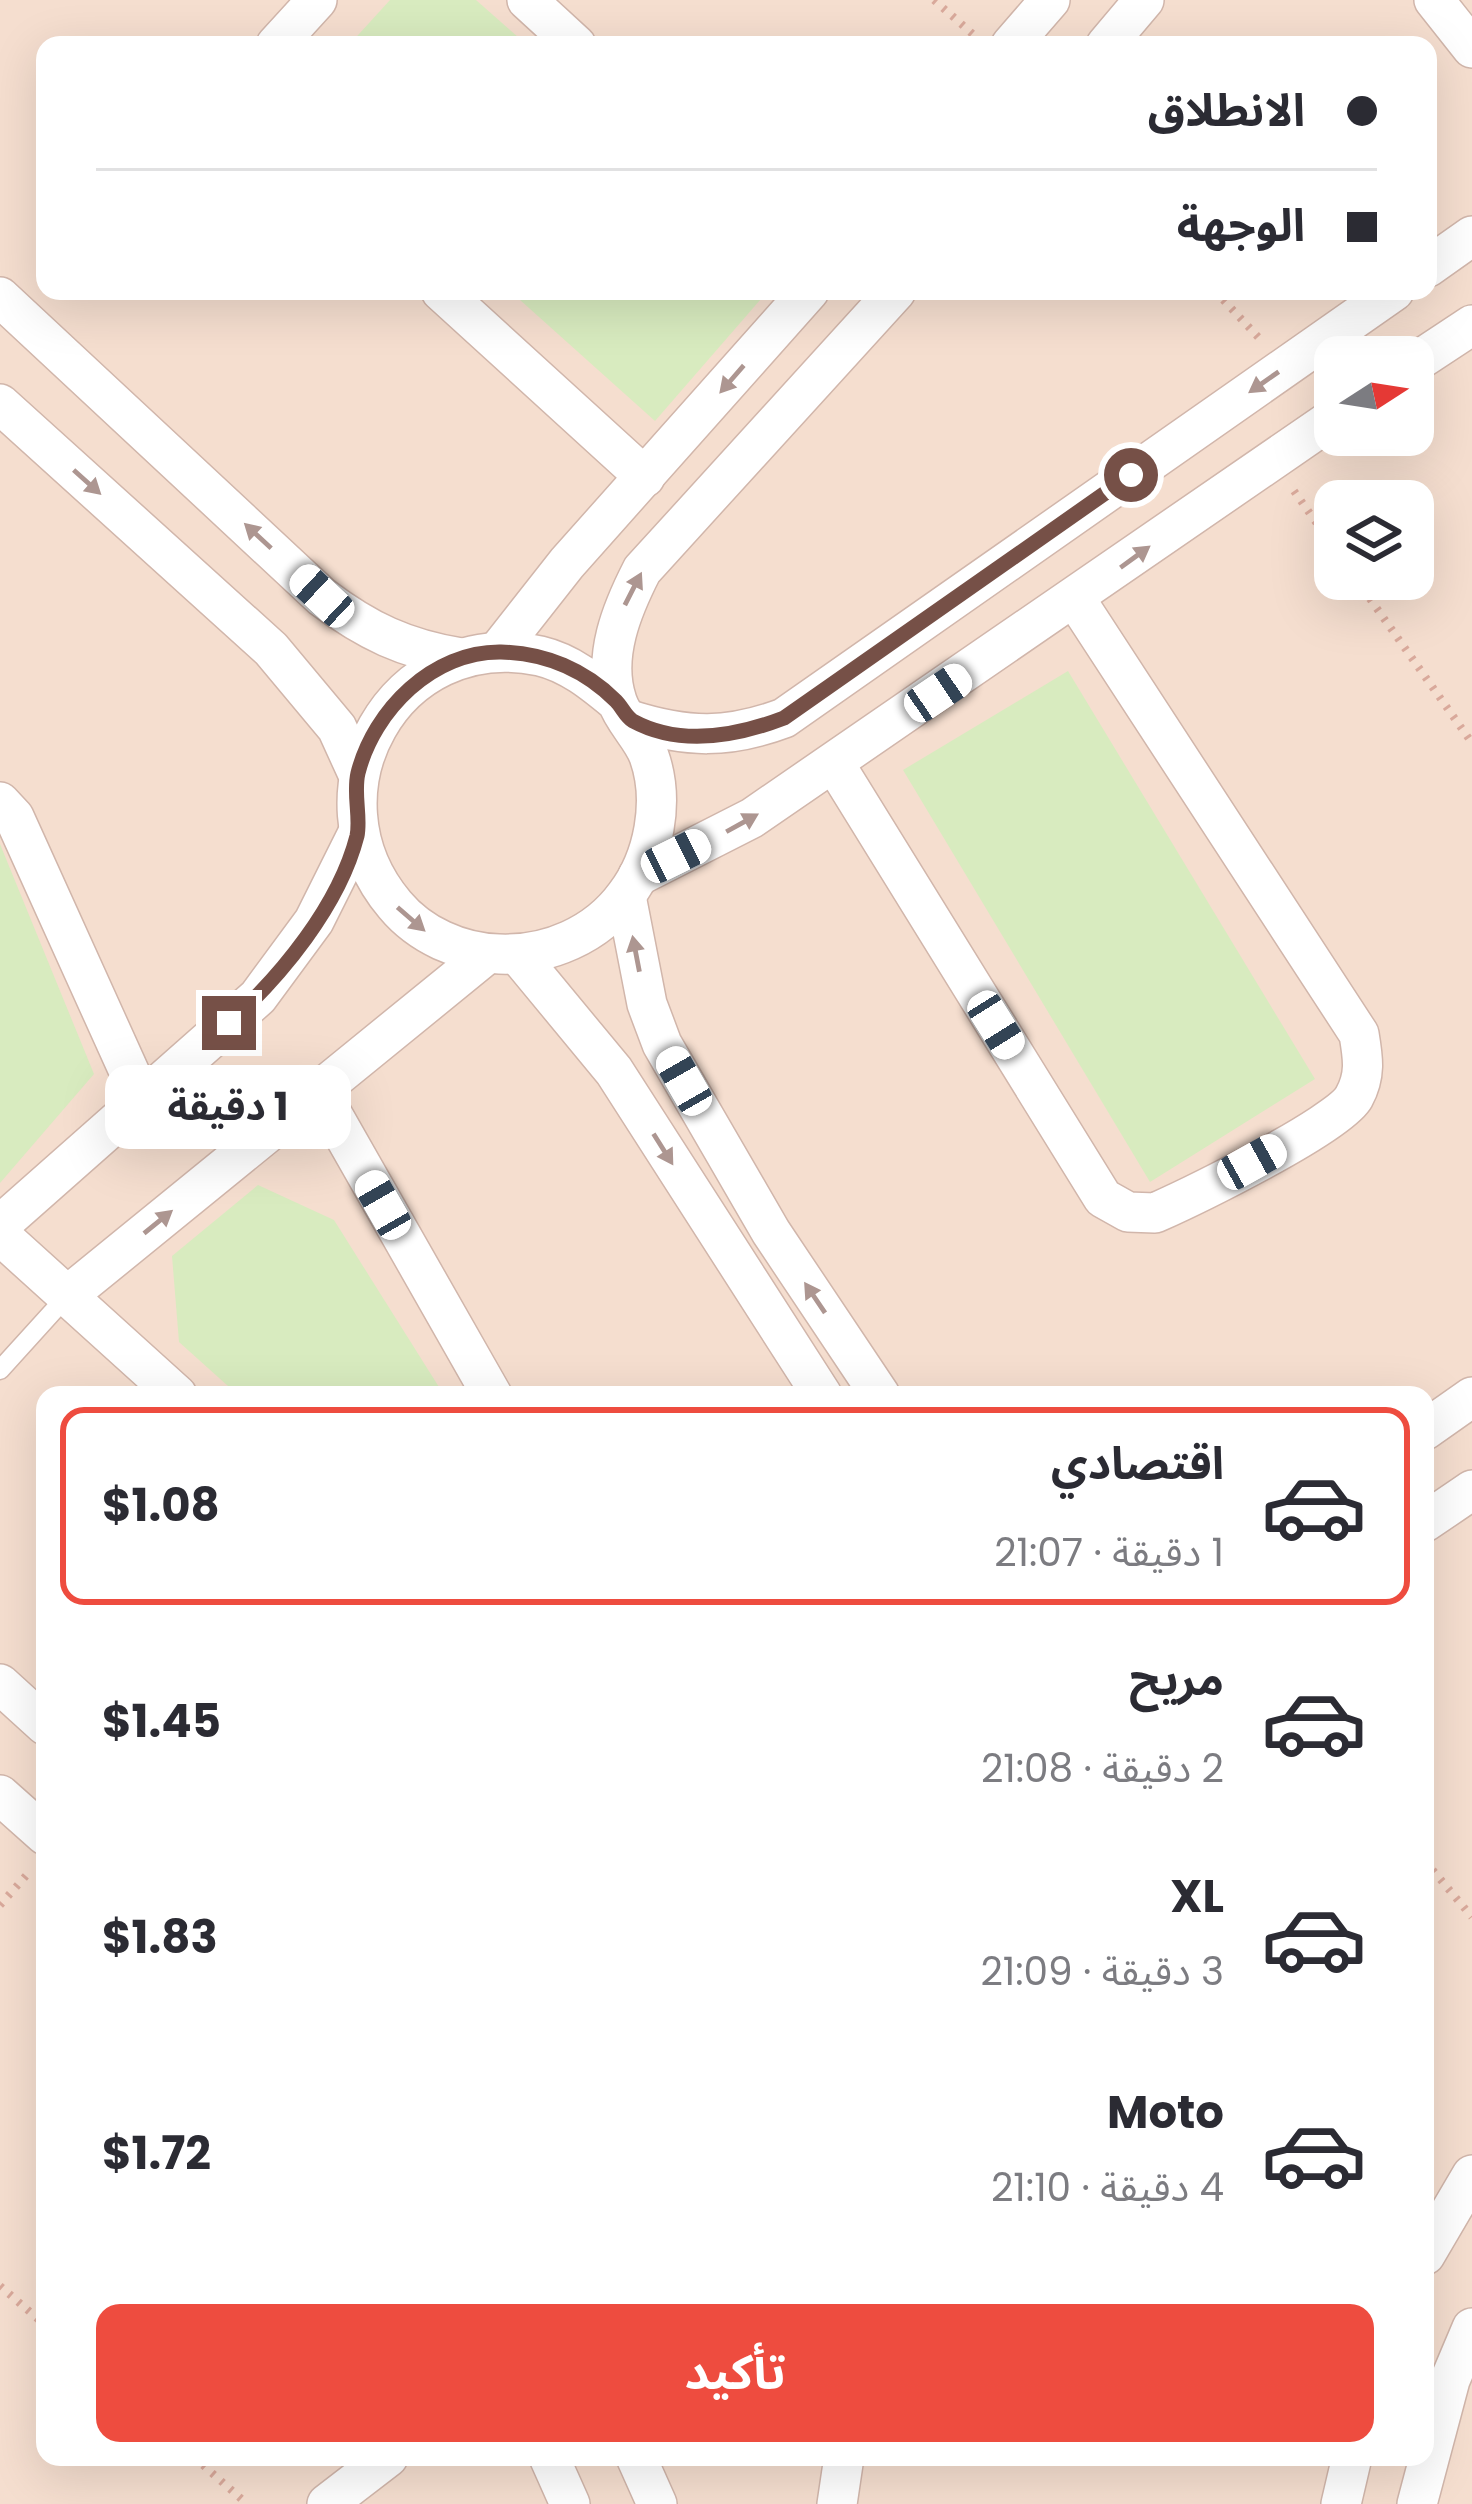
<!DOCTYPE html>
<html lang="ar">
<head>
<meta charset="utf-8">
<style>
	:root { --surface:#fff; --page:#f2f2f3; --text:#2b2b33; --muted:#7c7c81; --line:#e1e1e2; --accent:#ee4c3f }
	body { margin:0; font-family:Poppins,"Noto Sans Arabic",sans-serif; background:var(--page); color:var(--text); direction:rtl; height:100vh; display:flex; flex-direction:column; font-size:45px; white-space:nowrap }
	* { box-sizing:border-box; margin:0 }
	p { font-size:39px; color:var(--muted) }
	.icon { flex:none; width:66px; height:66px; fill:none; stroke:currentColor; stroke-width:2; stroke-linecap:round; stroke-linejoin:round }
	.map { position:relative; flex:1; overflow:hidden; direction:ltr }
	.panel { position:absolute; left:36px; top:1386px; width:1398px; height:1080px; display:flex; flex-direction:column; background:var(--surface); border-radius:24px; box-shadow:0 12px 48px #0002; direction:rtl }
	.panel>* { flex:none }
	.banner { position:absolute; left:36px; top:36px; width:1401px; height:264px; border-radius:24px; box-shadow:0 12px 48px #0002; direction:rtl; display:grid; align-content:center; height:264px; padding:0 60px; background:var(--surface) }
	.needle { width:78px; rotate:78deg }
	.buttons { position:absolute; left:1314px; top:336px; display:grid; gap:24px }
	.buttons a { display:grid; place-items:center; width:120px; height:120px; border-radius:24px; background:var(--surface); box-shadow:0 12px 48px #0002; font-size:60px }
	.end { position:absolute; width:54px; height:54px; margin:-27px; border:15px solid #765047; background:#fff; box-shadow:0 0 0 6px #fff }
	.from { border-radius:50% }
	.bubble { position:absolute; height:84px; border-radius:24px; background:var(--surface); box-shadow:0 12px 48px #0002; font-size:39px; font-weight:700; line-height:84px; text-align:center; direction:rtl }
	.car { position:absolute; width:36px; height:72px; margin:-36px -18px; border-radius:15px; box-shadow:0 0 9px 3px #0007; background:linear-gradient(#fff 24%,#345 0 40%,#fff 0 76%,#345 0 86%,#fff 0) }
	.banner b { display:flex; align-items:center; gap:42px; height:114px; font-size:45px }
	.banner b+b { border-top:3px solid var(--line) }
	.banner i { width:30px; height:30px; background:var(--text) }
	ul { padding:21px 0 0; list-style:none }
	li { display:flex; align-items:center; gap:36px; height:198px; margin:0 24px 18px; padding:0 36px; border:6px solid transparent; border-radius:24px }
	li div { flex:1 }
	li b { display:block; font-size:45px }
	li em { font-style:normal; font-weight:700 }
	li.current { border-color:var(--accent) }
	li>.icon { width:108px; height:108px; stroke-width:1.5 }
	.button { display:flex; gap:24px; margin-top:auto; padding:24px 60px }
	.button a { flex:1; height:138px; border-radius:24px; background:var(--accent); color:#fff; font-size:48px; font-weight:700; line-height:138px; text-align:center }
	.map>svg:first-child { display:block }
	.residential { fill:#f5decf; fill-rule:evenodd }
	.green { fill:#d8ebbf }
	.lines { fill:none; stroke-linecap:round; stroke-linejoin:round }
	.lane-casing { stroke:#d1b6ab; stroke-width:21 }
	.street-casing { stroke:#d1b6ab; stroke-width:42 }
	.path { stroke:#d9a99b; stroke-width:8; stroke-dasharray:3 9; stroke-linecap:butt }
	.lane { stroke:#fff; stroke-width:18 }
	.street { stroke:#fff; stroke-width:39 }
	.oneway { fill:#ad9691 }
	.route { stroke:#765047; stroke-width:15 }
</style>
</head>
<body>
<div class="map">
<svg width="1472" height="2504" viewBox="0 0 1472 2504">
	<rect width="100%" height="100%" fill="#fdeee1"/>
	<path class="residential" d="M0,0H1472V2504H0ZM45,45H1428V291H45ZM1335,357H1413V435H1335ZM1335,501H1413V579H1335ZM45,1395H1425V2457H45Z"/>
	<g class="green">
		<polygon points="390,0 476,0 527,45 349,45"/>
		<polygon points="510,291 768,291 655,421"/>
		<polygon points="1068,671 1315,1079 1150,1182 903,770"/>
		<polygon points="0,844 94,1074 0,1183"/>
		<polygon points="258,1185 334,1220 444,1395 238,1395 179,1342 172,1256"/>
	</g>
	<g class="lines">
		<defs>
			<polyline id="lane" points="0,1370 67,1296"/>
			<g id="street">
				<polyline points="527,0 576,45"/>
				<polyline points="1434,0 1472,48"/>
				<polyline points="276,45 317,0"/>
				<polyline points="1011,45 1050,0"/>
				<polyline points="1106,45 1144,0"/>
				<polyline points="1428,267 1472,236"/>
				<polyline points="441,291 645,477"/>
				<path d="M0,297L322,597C367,631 405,649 461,658"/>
				<polyline points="1413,364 1472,325"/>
				<polyline points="0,404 271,649 337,728 358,774"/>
				<polyline points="497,652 567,563 809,291"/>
				<path d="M617,702C594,683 570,663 540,656C394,625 301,794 395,905C420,935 460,953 499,954C548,956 597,935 626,895C654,858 665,801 649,756C642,737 623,720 617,701C602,657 622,609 642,570L896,291"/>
				<path d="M630,720C687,738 728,739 784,718L1394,291"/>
				<path d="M834,763L1103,1198L1128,1212L1155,1213C1191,1197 1339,1125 1354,1097C1366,1075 1363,1058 1359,1034L1076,600"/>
				<polyline points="0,802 14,817 142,1100"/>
				<polyline points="638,876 752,818 1335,417"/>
				<polyline points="626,896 647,1004 662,1044 771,1232 880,1395"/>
				<polyline points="518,955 614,1071 822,1395"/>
				<polyline points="319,1091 492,1395"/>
				<polyline points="0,1225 258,997 314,921 358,833"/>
				<polyline points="0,1235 177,1395"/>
				<polyline points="67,1296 487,954"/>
				<polyline points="1425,1430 1472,1397"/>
				<polyline points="1425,1522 1472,1490"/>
				<polyline points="0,1684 45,1725"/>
				<polyline points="0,1795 45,1835"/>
				<polyline points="1425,2255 1472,2175"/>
				<polyline points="549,2457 570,2504"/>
				<polyline points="636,2457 657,2504"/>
				<polyline points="327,2504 388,2457"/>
				<polyline points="837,2504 844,2457"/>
				<polyline points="1341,2504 1352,2457"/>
				<polyline points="1417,2504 1450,2380 1472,2328"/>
			</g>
		</defs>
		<use href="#lane" class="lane-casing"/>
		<use href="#street" class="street-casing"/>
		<g class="path">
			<polyline points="934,0 975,36"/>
			<polyline points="1215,291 1259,338"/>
			<polyline points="1294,491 1335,549"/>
			<polyline points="1356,579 1472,743"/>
			<polyline points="1425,1861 1472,1917"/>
			<polyline points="0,1905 31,1870"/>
			<polyline points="0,2286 45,2325"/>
			<polyline points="194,2457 247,2504"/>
		</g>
		<use href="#lane" class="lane"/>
		<use href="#street" class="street"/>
	</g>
	<defs><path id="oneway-solid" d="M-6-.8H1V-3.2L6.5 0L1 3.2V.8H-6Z" transform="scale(3)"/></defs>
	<g class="oneway">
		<use href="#oneway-solid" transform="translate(732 379) rotate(131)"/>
		<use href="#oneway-solid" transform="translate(1264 382) rotate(145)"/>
		<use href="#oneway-solid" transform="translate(87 482) rotate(42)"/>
		<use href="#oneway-solid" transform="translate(258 536) rotate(-137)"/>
		<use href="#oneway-solid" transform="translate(1135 557) rotate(-36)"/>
		<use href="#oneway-solid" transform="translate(633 589) rotate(-63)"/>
		<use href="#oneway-solid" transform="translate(742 823) rotate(-29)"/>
		<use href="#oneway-solid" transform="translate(411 919) rotate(41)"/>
		<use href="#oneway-solid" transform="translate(636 954) rotate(-101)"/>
		<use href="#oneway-solid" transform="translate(663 1149) rotate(58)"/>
		<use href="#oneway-solid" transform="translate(158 1222) rotate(-39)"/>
		<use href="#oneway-solid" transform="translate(815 1298) rotate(-124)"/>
	</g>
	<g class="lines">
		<path class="route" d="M229,1023C281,976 339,906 357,836C361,817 353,794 358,773C374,710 433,651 501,652C545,653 585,670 616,701C622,707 626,717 633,721C681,747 737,736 784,718L1131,475"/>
	</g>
</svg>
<div class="buttons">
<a><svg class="needle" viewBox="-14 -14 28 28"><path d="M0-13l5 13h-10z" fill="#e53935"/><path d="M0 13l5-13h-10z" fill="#7c7c81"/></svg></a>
<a><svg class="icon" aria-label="layers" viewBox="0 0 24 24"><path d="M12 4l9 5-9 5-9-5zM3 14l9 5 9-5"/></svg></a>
</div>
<i class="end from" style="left:1131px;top:475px"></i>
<i class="end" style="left:229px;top:1023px"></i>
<div class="bubble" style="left:105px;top:1065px;width:246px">1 دقيقة</div>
<i class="car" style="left:322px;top:596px;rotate:313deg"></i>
<i class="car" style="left:938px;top:693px;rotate:56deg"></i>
<i class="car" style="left:676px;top:856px;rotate:64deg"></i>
<i class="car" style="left:996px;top:1025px;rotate:148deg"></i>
<i class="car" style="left:684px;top:1081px;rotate:330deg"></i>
<i class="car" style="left:1252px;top:1162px;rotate:61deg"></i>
<i class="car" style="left:383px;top:1205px;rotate:330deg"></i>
<div class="banner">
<b><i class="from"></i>الانطلاق</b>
<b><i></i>الوجهة</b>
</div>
<section class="panel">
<ul>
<li class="current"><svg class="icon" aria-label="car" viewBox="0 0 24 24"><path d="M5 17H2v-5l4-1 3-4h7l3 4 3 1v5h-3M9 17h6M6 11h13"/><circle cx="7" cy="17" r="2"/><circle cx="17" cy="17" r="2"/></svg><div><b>اقتصادي</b><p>1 دقيقة · 21:07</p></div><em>$1.08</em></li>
<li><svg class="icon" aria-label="car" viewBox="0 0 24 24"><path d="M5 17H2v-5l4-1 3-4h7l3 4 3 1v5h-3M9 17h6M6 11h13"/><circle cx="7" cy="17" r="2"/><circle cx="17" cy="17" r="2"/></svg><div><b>مريح</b><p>2 دقيقة · 21:08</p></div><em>$1.45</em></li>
<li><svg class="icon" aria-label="car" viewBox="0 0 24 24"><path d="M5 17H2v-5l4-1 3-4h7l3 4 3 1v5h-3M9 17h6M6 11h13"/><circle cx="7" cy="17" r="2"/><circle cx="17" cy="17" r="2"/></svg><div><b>XL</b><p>3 دقيقة · 21:09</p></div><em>$1.83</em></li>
<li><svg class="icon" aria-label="car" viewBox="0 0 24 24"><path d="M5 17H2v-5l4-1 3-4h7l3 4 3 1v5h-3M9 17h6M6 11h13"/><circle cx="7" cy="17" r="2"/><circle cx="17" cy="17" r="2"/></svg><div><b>Moto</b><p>4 دقيقة · 21:10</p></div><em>$1.72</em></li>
</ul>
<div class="button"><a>تأكيد</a></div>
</section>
</div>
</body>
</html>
